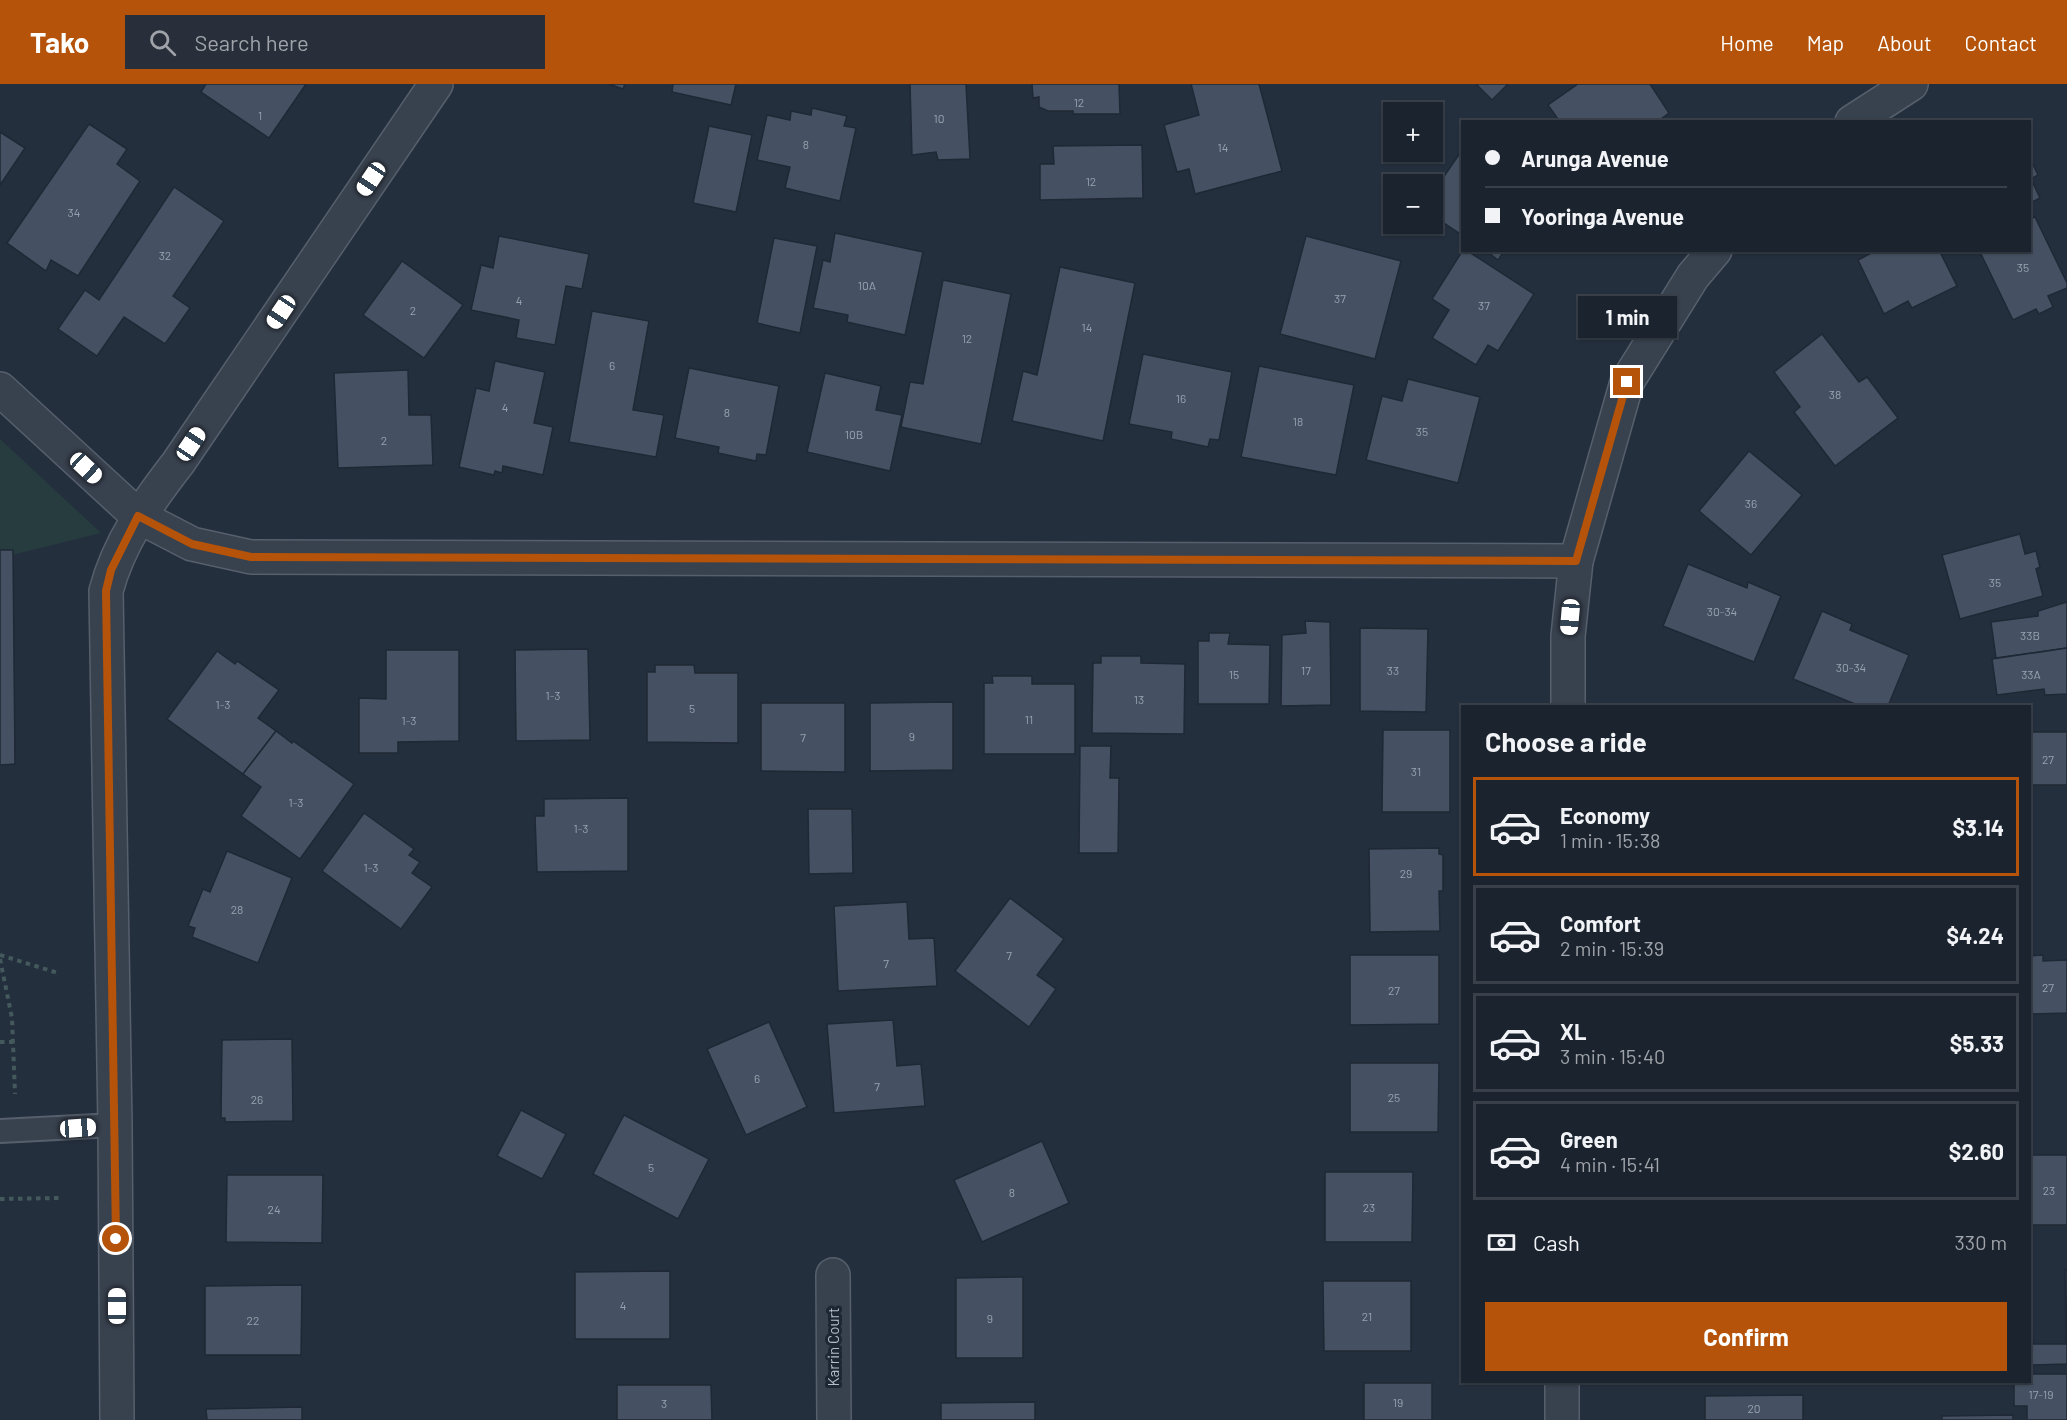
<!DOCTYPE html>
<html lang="en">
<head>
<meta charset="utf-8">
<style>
	:root { --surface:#1b232e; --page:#282f3a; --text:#f1f3f6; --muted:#a0a4aa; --line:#39404a; --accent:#b45309 }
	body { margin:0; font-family:Barlow,sans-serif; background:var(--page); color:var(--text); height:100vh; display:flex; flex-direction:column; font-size:22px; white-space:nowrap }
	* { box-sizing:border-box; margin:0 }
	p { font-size:20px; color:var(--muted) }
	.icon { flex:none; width:33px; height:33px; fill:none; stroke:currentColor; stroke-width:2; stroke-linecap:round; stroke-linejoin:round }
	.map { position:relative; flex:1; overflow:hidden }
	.drawer { position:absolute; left:1461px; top:621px; width:570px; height:678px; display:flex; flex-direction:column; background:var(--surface); border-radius:0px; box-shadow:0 2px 4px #0004,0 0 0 2px var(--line) }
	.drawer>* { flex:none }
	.banner { position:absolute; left:1461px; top:36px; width:570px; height:132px; border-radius:0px; box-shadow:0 2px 4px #0004,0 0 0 2px var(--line); display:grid; align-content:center; height:132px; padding:0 24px; background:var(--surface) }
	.buttons { position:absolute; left:1383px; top:18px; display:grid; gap:12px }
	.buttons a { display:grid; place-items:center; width:60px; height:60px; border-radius:0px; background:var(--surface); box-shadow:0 2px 4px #0004,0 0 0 2px var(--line); font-size:30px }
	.end { position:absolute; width:27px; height:27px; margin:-14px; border:8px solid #b45309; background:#fff; box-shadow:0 0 0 3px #fff }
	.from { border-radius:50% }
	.bubble { position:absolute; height:42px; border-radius:0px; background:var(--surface); box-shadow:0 2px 4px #0004,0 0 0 2px var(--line); font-size:20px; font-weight:700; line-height:42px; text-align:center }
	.car { position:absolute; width:18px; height:36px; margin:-18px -9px; border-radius:8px; box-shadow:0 0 4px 2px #0007; background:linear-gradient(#fff 24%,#345 0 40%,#fff 0 76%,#345 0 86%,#fff 0) }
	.banner b { display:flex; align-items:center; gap:21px; height:57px; font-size:22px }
	.banner b+b { border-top:2px solid var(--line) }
	.banner i { width:15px; height:15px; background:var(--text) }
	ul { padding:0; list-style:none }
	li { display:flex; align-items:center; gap:18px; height:99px; margin:0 12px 9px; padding:0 12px; border:3px solid var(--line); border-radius:0px }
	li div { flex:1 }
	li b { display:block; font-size:22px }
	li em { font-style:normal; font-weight:700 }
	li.current { border-color:var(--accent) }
	li>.icon { width:54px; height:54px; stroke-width:1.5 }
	h2 { padding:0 24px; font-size:27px; line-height:72px }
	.pay { display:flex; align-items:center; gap:15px; height:66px; padding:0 24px; font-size:22px }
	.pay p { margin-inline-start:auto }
	.button { display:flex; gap:12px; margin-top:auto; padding:12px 24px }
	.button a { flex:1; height:69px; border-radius:0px; background:var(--accent); color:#fff; font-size:24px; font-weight:700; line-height:69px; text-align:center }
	header { display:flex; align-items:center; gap:36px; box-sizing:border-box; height:84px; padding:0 30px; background:var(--accent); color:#fff }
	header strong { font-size:28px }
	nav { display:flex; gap:33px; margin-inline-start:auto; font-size:21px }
	.search { width:420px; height:54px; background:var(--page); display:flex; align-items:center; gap:15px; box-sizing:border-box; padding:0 21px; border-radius:0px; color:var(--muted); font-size:22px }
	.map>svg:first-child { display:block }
	.green { fill:#263c3f }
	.building { fill:#455162; stroke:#1f2835; stroke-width:1.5 }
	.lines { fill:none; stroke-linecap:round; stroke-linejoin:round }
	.lane-casing { stroke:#565f6c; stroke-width:26 }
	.street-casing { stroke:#565f6c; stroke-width:36 }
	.path { stroke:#44595c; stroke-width:4; stroke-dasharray:4.5 4.5; stroke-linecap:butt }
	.lane { stroke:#38414e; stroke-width:22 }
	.street { stroke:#38414e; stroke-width:33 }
	.route { stroke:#b45309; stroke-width:8 }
	.labels { text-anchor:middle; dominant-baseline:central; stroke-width:6; stroke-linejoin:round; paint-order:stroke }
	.number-label { font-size:12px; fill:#98a1af }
	.street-label { font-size:15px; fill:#b4bcc9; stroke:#1d2633 }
</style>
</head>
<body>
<header>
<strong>Tako</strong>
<div class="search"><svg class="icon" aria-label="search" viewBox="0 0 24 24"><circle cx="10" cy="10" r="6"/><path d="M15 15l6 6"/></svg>Search here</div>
<nav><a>Home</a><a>Map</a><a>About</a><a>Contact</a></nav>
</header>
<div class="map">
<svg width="2067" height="1336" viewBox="0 0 2067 1336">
	<rect width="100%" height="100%" fill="#242f3e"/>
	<polygon class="green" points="0,355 101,449 0,474"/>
	<g class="building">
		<polygon points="206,0 306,0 269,54 201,8"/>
		<polygon points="609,0 625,0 623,5"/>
		<polygon points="673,0 736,0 731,21 672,8"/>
		<polygon points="910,0 966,0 970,75 938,76 936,68 912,71"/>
		<polygon points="1032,0 1119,0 1120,30 1073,30 1073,27 1048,27 1039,23 1039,13 1033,14"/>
		<polygon points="1191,0 1259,0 1282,87 1195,110 1189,85 1177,88 1164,41 1199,31"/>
		<polygon points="1476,0 1508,0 1492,16"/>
		<polygon points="1578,0 1650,0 1669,29 1657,38 1560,38 1548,21"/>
		<polygon points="812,24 847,32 844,42 856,44 840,117 785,104 790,83 757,76 767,31 790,36 791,27 811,31"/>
		<polygon points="89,40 127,65 117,80 140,97 78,192 51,176 46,187 7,159"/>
		<polygon points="709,42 752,51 736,128 693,119"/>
		<polygon points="0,48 25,64 0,101"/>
		<polygon points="1142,61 1143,114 1040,116 1040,80 1054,80 1053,62"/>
		<polygon points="1462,66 1462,151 1432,131 1432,110"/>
		<polygon points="2030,74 2038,91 2031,95 2040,114 2030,119"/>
		<polygon points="174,103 224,137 173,212 190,224 165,260 124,233 97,272 58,245 85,206 99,216"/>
		<polygon points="2035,133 2067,199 2067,204 2048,212 2053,223 2039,230 2036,225 2013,236 1979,166 2030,166 2030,135"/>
		<polygon points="835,149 923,168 905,251 847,238 848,231 813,224 823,176 830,178"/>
		<polygon points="499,152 589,170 582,205 566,202 555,261 516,254 519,236 471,226 481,181 493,184"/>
		<polygon points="1306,152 1401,177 1375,275 1280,250"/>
		<polygon points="774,154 817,162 800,249 757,239"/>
		<polygon points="1463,166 1466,166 1534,210 1498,267 1488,261 1476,281 1432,254 1449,226 1432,215"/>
		<polygon points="1485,166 1505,166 1498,176"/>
		<polygon points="1877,166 1939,166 1957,202 1912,224 1908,217 1884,230 1858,176"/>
		<polygon points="402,177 463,221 424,274 363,231"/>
		<polygon points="1060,183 1135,199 1103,357 1012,337 1023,287 1037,291"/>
		<polygon points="943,196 1011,210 981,360 901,343 910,298 923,300"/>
		<polygon points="592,227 649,237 633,326 664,331 656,373 569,358"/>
		<polygon points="1822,250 1859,298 1867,293 1898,334 1835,382 1794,328 1800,323 1774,288"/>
		<polygon points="1143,270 1232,288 1219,356 1210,355 1208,363 1171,355 1172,348 1129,340"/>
		<polygon points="495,277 545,288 534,339 553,343 543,391 503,382 502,389 495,387 494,391 459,383 476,304 489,307"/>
		<polygon points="1259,282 1354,301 1336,391 1241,373"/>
		<polygon points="689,284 779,302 766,371 757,370 756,377 718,369 719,363 675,354"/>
		<polygon points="408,286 409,331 431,331 433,381 338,384 334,289"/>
		<polygon points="825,289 881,302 876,326 902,331 890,387 807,368"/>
		<polygon points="1408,295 1480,313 1458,399 1366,376 1382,312 1402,317"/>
		<polygon points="1749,367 1802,411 1751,471 1699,427"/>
		<polygon points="2020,450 2025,470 2036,467 2040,483 2036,485 2043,512 1960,535 1942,471"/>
		<polygon points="0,466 13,466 15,680 0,681"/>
		<polygon points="1688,480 1747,504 1748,498 1781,512 1754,578 1663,542"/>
		<polygon points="2067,518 2067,564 1996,574 1991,538 2038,532 2038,527"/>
		<polygon points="1822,527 1852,540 1850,546 1909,571 1888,622 1860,622 1793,595"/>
		<polygon points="1305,537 1330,538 1331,621 1281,622 1282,551 1306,549"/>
		<polygon points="1360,544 1428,545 1426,628 1360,627"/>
		<polygon points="1209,549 1230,549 1228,560 1270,561 1269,620 1198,620 1198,557 1209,557"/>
		<polygon points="2067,564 2067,610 2045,611 2044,605 1997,611 1992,575"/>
		<polygon points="588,565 590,656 516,657 515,566"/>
		<polygon points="386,566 459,566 459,657 398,658 398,669 359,669 359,614 386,615"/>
		<polygon points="217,567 235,580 237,577 279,606 258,634 276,647 243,690 167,635"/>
		<polygon points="1101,572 1141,572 1141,579 1185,580 1184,650 1092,649 1093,579 1101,579"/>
		<polygon points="655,581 694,581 695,589 738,589 738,659 647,658 647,588 655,588"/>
		<polygon points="992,592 1032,592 1032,600 1075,600 1075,670 984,670 984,599 993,599"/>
		<polygon points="953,618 953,686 870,687 870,619"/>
		<polygon points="761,619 845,619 845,688 761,687"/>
		<polygon points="1383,646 1450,646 1450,728 1382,728"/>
		<polygon points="276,647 292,659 293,657 354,700 300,775 241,732 261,703 243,690"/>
		<rect x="2030" y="648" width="37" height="53"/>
		<polygon points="1080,662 1111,662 1110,694 1119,694 1118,769 1079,769"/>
		<polygon points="628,714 628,787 537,788 535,732 544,732 544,715"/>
		<polygon points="808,725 852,725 853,789 809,790"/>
		<polygon points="364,729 414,765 409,771 420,778 412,789 432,803 401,845 322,787"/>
		<polygon points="1439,764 1439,770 1443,771 1443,807 1439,807 1440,847 1370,848 1369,765"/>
		<polygon points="227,767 292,794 258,879 192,853 195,844 188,842 203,805 210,808"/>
		<polygon points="1010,814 1064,855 1037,891 1056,905 1029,943 955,887"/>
		<polygon points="907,818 909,855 934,854 937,902 838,907 834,822"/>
		<polygon points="1350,871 1439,871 1439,940 1350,941"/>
		<polygon points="2043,871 2043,877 2067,876 2067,929 2030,930 2030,872"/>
		<polygon points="893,936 897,982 921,980 925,1022 834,1029 827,940"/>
		<polygon points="769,938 807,1023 746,1051 707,965"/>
		<polygon points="292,955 293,1037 225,1038 225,1034 221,1034 222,956"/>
		<polygon points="1350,979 1439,979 1438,1048 1350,1048"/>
		<polygon points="521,1026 566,1050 542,1095 497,1072"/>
		<polygon points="624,1031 709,1075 678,1135 593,1090"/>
		<polygon points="1042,1057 1069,1119 982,1158 954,1096"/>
		<polygon points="2030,1071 2067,1071 2067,1141 2031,1141"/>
		<polygon points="1325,1088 1413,1088 1412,1158 1325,1158"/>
		<polygon points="227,1091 323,1091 322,1159 226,1158"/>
		<polygon points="2065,1186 2067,1186 2067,1280 2030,1281 2030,1239 2032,1239 2033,1260 2066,1260"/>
		<polygon points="670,1187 670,1255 575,1255 575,1188"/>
		<polygon points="1023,1193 1023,1274 956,1274 956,1194"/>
		<polygon points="1323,1197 1411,1197 1411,1267 1324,1267"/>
		<polygon points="302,1201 301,1271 205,1271 205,1202"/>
		<polygon points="2030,1290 2067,1290 2067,1336 2027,1336 2027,1322 2014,1322 2014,1298 2030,1298"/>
		<rect x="1364" y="1299" width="68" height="37"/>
		<polygon points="617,1301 711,1301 712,1336 617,1336"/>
		<polygon points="1803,1311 1803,1336 1705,1336 1705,1312"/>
		<polygon points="1035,1318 1035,1336 941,1336 941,1319"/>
		<polygon points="302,1323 302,1336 207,1336 206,1325"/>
		<polygon points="2013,1331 2013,1336 1942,1336 1942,1332"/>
	</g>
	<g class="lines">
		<defs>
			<polyline id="lane" points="0,1047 115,1041"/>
			<g id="street">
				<polyline points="1852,38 1911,0"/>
				<polyline points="0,305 138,432 192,460 251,473 1576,477"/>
				<polyline points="1568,622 1568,552 1576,477 1627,298 1693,192 1715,166"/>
				<polyline points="833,1191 834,1336"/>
				<path d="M117,1336L115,1041L106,507C119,458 147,419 178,379L436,0"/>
				<polyline points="1562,1336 1562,1298"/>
			</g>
		</defs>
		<use href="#lane" class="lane-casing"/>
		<use href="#street" class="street-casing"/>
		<g class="path">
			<polyline points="0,871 58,889"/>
			<polyline points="0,875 12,934 15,1010"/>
			<polyline points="0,958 14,958"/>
			<polyline points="0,1115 61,1114"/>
		</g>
		<use href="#lane" class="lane"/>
		<use href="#street" class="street"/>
	</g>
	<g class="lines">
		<polyline class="route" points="116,1155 106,507 111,486 138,432 192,460 251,473 1576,477 1627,298"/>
	</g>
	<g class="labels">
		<g class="number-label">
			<text x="1079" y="18">12</text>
			<text x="260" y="31">1</text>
			<text x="939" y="34">10</text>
			<text x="806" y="60">8</text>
			<text x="1223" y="63">14</text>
			<text x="1091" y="97">12</text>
			<text x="74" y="128">34</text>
			<text x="165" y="171">32</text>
			<text x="2023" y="183">35</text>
			<text x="867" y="201">10A</text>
			<text x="1340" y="214">37</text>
			<text x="519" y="216">4</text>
			<text x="1484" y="221">37</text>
			<text x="413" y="226">2</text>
			<text x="1087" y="243">14</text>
			<text x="967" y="254">12</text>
			<text x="612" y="281">6</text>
			<text x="1835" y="310">38</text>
			<text x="1181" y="314">16</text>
			<text x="505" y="323">4</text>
			<text x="727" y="328">8</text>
			<text x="1298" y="337">18</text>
			<text x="1422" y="347">35</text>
			<text x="854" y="350">10B</text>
			<text x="384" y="356">2</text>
			<text x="1751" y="419">36</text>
			<text x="1995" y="498">35</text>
			<text x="1722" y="527">30-34</text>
			<text x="2030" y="551">33B</text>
			<text x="1851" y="583">30-34</text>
			<text x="1306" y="586">17</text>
			<text x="1393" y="586">33</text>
			<text x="1234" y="590">15</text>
			<text x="2031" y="590">33A</text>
			<text x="553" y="611">1-3</text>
			<text x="1139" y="615">13</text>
			<text x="223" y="620">1-3</text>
			<text x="692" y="624">5</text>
			<text x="1029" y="635">11</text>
			<text x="409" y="636">1-3</text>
			<text x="912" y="652">9</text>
			<text x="803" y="653">7</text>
			<text x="2048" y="675">27</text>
			<text x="1416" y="687">31</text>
			<text x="296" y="718">1-3</text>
			<text x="581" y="744">1-3</text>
			<text x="371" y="783">1-3</text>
			<text x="1406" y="789">29</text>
			<text x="237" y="825">28</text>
			<text x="1009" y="871">7</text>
			<text x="886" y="879">7</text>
			<text x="2048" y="903">27</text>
			<text x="1394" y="906">27</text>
			<text x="757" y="994">6</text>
			<text x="877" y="1002">7</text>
			<text x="1394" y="1013">25</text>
			<text x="257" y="1015">26</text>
			<text x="651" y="1083">5</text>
			<text x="2049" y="1106">23</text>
			<text x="1012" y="1108">8</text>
			<text x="1369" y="1123">23</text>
			<text x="274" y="1125">24</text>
			<text x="623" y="1221">4</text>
			<text x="1367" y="1232">21</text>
			<text x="990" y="1234">9</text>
			<text x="253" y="1236">22</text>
			<text x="2041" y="1310">17-19</text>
			<text x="1398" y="1318">19</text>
			<text x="664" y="1319">3</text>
			<text x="1754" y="1324">20</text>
		</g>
		<g class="street-label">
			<text transform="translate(833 1263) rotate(-90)">Karrin Court</text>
		</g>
	</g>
</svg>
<div class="buttons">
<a>+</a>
<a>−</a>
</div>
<i class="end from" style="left:116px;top:1155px"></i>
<i class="end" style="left:1627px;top:298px"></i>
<div class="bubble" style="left:1578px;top:212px;width:99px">1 min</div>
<i class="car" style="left:371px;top:95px;rotate:214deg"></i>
<i class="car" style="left:281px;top:228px;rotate:214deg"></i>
<i class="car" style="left:191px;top:360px;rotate:34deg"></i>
<i class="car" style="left:86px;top:384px;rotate:133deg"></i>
<i class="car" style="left:1570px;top:533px;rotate:185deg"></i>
<i class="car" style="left:78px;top:1044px;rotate:86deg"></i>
<i class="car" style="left:117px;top:1222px;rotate:0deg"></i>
<div class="banner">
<b><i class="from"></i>Arunga Avenue</b>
<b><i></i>Yooringa Avenue</b>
</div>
<section class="drawer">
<h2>Choose a ride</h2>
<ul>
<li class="current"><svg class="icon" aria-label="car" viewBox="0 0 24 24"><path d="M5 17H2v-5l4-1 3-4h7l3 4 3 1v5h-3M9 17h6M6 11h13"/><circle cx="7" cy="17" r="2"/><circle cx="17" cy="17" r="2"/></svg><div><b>Economy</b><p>1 min · 15:38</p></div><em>$3.14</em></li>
<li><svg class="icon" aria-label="car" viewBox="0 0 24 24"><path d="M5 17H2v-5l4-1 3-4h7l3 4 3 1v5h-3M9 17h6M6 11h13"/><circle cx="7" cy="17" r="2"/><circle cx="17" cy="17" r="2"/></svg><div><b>Comfort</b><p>2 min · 15:39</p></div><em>$4.24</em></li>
<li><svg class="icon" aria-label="car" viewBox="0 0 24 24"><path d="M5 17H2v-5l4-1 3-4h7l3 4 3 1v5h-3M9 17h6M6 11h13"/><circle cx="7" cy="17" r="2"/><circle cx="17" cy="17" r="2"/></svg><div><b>XL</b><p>3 min · 15:40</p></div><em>$5.33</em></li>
<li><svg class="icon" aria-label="car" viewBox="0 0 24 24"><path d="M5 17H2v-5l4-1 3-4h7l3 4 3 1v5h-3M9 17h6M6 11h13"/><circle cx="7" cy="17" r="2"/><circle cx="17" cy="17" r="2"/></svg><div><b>Green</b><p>4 min · 15:41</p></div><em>$2.60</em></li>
</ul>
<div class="pay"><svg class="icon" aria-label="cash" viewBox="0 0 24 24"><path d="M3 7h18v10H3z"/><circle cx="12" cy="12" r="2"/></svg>Cash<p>330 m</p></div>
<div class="button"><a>Confirm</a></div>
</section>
</div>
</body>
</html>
